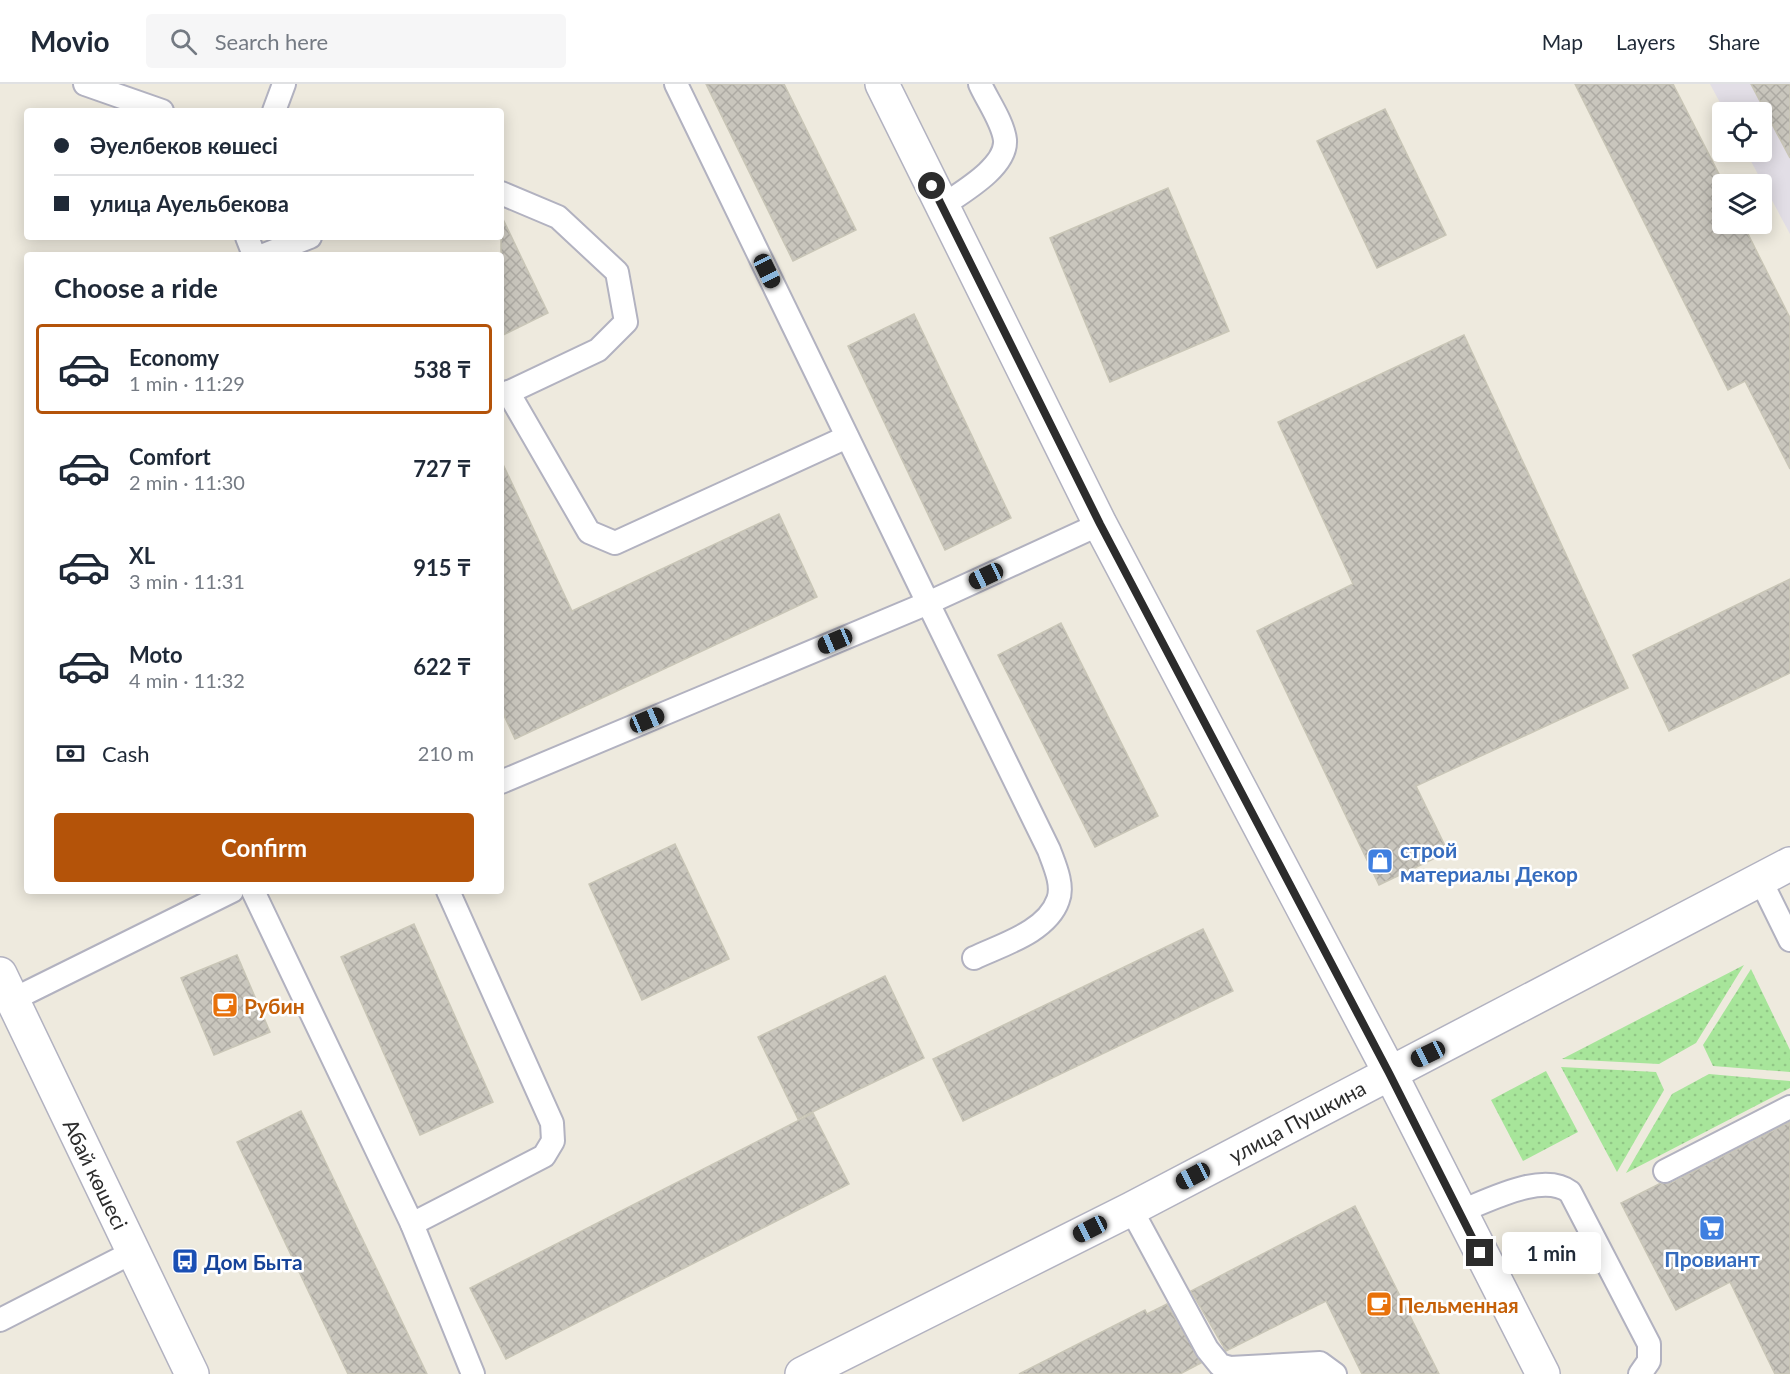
<!DOCTYPE html>
<html lang="en">
<head>
<meta charset="utf-8">
<style>
	:root { --surface:#fff; --page:#f6f6f7; --text:#1f2937; --muted:#747a83; --line:#e0e1e3; --accent:#b45309 }
	body { margin:0; font-family:Lato,sans-serif; background:var(--page); color:var(--text); height:100vh; display:flex; flex-direction:column; font-size:22px; white-space:nowrap }
	* { box-sizing:border-box; margin:0 }
	p { font-size:20px; color:var(--muted) }
	.icon { flex:none; width:33px; height:33px; fill:none; stroke:currentColor; stroke-width:2; stroke-linecap:round; stroke-linejoin:round }
	.map { position:relative; flex:1; overflow:hidden }
	.drawer { position:absolute; left:24px; top:168px; width:480px; height:642px; display:flex; flex-direction:column; background:var(--surface); border-radius:6px; box-shadow:0 3px 15px #0003 }
	.drawer>* { flex:none }
	.hud { position:absolute; left:24px; top:24px; width:480px; height:132px; border-radius:6px; box-shadow:0 3px 15px #0003; display:grid; align-content:center; height:132px; padding:0 30px; background:var(--surface) }
	.fabs { position:absolute; left:1712px; top:18px; display:grid; gap:12px }
	.fabs a { display:grid; place-items:center; width:60px; height:60px; border-radius:6px; background:var(--surface); box-shadow:0 3px 15px #0003; font-size:30px }
	.end { position:absolute; width:27px; height:27px; margin:-14px; border:8px solid #2c2c2c; background:#fff; box-shadow:0 0 0 3px #fff }
	.from { border-radius:50% }
	.bubble { position:absolute; height:42px; border-radius:6px; background:var(--surface); box-shadow:0 3px 15px #0003; font-size:20px; font-weight:700; line-height:42px; text-align:center }
	.car { position:absolute; width:18px; height:36px; margin:-18px -9px; border-radius:8px; box-shadow:0 0 4px 2px #0007; background:linear-gradient(#222 24%,#8ab4d8 0 40%,#222 0 76%,#8ab4d8 0 86%,#222 0) }
	.hud b { display:flex; align-items:center; gap:21px; height:57px; font-size:22px }
	.hud b+b { border-top:2px solid var(--line) }
	.hud i { width:15px; height:15px; background:var(--text) }
	ul { padding:0; list-style:none }
	li { display:flex; align-items:center; gap:18px; height:90px; margin:0 12px 9px; padding:0 18px; border:3px solid transparent; border-radius:6px }
	li div { flex:1 }
	li b { display:block; font-size:22px }
	li em { font-style:normal; font-weight:700 }
	li.selected { border-color:var(--accent) }
	li>.icon { width:54px; height:54px; stroke-width:1.5 }
	h2 { padding:0 30px; font-size:27px; line-height:72px }
	.pay { display:flex; align-items:center; gap:15px; height:66px; padding:0 30px; font-size:22px }
	.pay p { margin-inline-start:auto }
	.primary-button { display:flex; gap:12px; margin-top:auto; padding:12px 30px }
	.primary-button a { flex:1; height:69px; border-radius:6px; background:var(--accent); color:#fff; font-size:24px; font-weight:700; line-height:69px; text-align:center }
	header { display:flex; align-items:center; gap:36px; box-sizing:border-box; height:84px; padding:0 30px; background:var(--surface); border-bottom:2px solid var(--line) }
	header strong { font-size:28px }
	nav { display:flex; gap:33px; margin-inline-start:auto; font-size:21px }
	.search { width:420px; height:54px; background:var(--page); display:flex; align-items:center; gap:15px; box-sizing:border-box; padding:0 21px; border-radius:6px; color:var(--muted); font-size:22px }
	.map>svg:first-child { display:block }
	.industrial { fill:#e2dee6 }
	.grass { fill:url(#grass-dots) }
	.building { fill:url(#building-cross-hatch); stroke:#c9c6b7; stroke-width:1.5 }
	.lines { fill:none; stroke-linecap:round; stroke-linejoin:round }
	.lane-casing { stroke:#b2b2c0; stroke-width:26 }
	.secondary-casing { stroke:#b2b2c0; stroke-width:36 }
	.lane { stroke:#fff; stroke-width:22 }
	.secondary { stroke:#fff; stroke-width:33 }
	.route { stroke:#2c2c2c; stroke-width:8 }
	.labels { text-anchor:middle; dominant-baseline:central; stroke-width:5; stroke-linejoin:round; paint-order:stroke }
	.shop-label { font-size:21px; font-weight:bold; fill:#366cbe; stroke:#fff; text-anchor:start }
	.food-label { font-size:21px; font-weight:bold; fill:#c56008; stroke:#fff; text-anchor:start }
	.street-label { font-size:21px; fill:#2c2c2c; stroke:#fff }
	.transit-label { font-size:21px; font-weight:bold; fill:#164399; stroke:#fff; text-anchor:start }
</style>
</head>
<body>
<header>
<strong>Movio</strong>
<div class="search"><svg class="icon" aria-label="search" viewBox="0 0 24 24"><circle cx="10" cy="10" r="6"/><path d="M15 15l6 6"/></svg>Search here</div>
<nav><a>Map</a><a>Layers</a><a>Share</a></nav>
</header>
<div class="map">
<svg width="1790" height="1290" viewBox="0 0 1790 1290">
	<defs>
		<pattern id="grass-dots" width="8" height="8" patternUnits="userSpaceOnUse" patternTransform="scale(1.5)"><rect width="8" height="8" fill="#a7e59a"/><path d="M2 2h.1M6 6h.1" fill="none" stroke="#90c585" stroke-width="1.8" stroke-linecap="round"/></pattern>
		<pattern id="building-cross-hatch" width="8" height="8" patternUnits="userSpaceOnUse" patternTransform="scale(1.5)"><rect width="8" height="8" fill="#c9c6bd"/><path d="M0 0l8 8M0 8l8-8" fill="none" stroke="#adaaa3"/></pattern>
	</defs>
	<rect width="100%" height="100%" fill="#eeeade"/>
	<polygon class="industrial" points="1710,0 1790,0 1790,150 1746,68 1761,68 1761,28 1725,28"/>
	<g class="grass">
		<polygon points="1744,881 1696,959 1659,980 1562,975"/>
		<polygon points="1751,885 1790,966 1790,988 1713,982 1703,961"/>
		<polygon points="1561,983 1656,988 1664,1006 1617,1088"/>
		<polygon points="1546,987 1578,1048 1523,1077 1491,1016"/>
		<polygon points="1709,990 1790,997 1790,1004 1626,1089 1672,1010"/>
	</g>
	<g class="building">
		<polygon points="706,0 784,0 856,146 793,177"/>
		<polygon points="1575,0 1673,0 1724,100 1722,140 1743,140 1790,234 1790,385 1745,297 1728,306"/>
		<polygon points="1751,0 1790,0 1790,74"/>
		<polygon points="1385,25 1446,151 1377,184 1317,57"/>
		<polygon points="1168,104 1229,247 1110,298 1050,154"/>
		<polygon points="501,131 548,229 501,252"/>
		<polygon points="914,230 1011,434 945,466 848,262"/>
		<polygon points="1464,251 1628,604 1416,702 1448,768 1379,801 1257,547 1353,500 1278,338"/>
		<polygon points="501,376 572,527 779,430 817,513 515,655 501,625"/>
		<polygon points="1790,495 1790,589 1669,647 1633,571"/>
		<polygon points="1061,539 1158,732 1095,763 998,571"/>
		<polygon points="675,760 729,875 642,916 589,800"/>
		<polygon points="414,840 493,1018 420,1051 341,873"/>
		<polygon points="1203,845 1233,907 963,1037 933,975"/>
		<polygon points="237,871 270,948 214,971 181,894"/>
		<polygon points="885,892 924,974 798,1035 758,953"/>
		<polygon points="301,1027 427,1290 348,1290 237,1058"/>
		<polygon points="813,1029 849,1100 506,1275 470,1204"/>
		<polygon points="1790,1038 1790,1290 1775,1290 1730,1198 1676,1226 1621,1119 1661,1099 1671,1099"/>
		<polygon points="1355,1122 1439,1290 1362,1290 1326,1217 1226,1267 1191,1207"/>
		<polygon points="1167,1220 1201,1279 1180,1290 1019,1290 1145,1226 1147,1230"/>
	</g>
	<g class="lines">
		<defs>
			<g id="lane">
				<polyline points="85,0 162,27"/>
				<polyline points="676,0 928,519 1100,440"/>
				<polyline points="274,27 284,0"/>
				<polyline points="501,109 558,133 617,188 626,238 598,266 501,312"/>
				<path d="M942,122C962,108 1007,83 1005,56C1003,38 987,16 980,0"/>
				<polyline points="247,153 254,171"/>
				<polyline points="264,171 310,153"/>
				<polyline points="508,308 589,448 615,459 847,353"/>
				<path d="M501,698L928,519L1049,766C1054,780 1064,801 1058,816C1047,848 1001,861 974,874"/>
				<polyline points="1760,795 1790,856"/>
				<polyline points="253,807 412,1140 473,1290"/>
				<polyline points="12,916 232,807"/>
				<polyline points="1665,1087 1790,1023"/>
				<polyline points="1131,1125 1207,1265 1220,1281 1230,1284 1320,1279 1335,1290"/>
				<path d="M1459,1128C1488,1117 1543,1087 1570,1108L1649,1260V1277L1640,1290"/>
				<polyline points="412,1140 544,1072 553,1057 552,1039 448,807"/>
				<polyline points="0,1236 133,1168"/>
			</g>
			<g id="secondary">
				<polyline points="882,0 1100,440 1390,989 1543,1290"/>
				<polyline points="0,890 192,1290"/>
				<polyline points="802,1290 1131,1125 1790,780"/>
			</g>
		</defs>
		<use href="#lane" class="lane-casing"/>
		<use href="#secondary" class="secondary-casing"/>
		<use href="#lane" class="lane"/>
		<use href="#secondary" class="secondary"/>
	</g>
	<g class="lines">
		<polyline class="route" points="932,102 1100,440 1389,989 1480,1169"/>
	</g>
	<defs>
		<symbol id="shop-square" viewBox="-11 -11 22 22"><rect x="-9" y="-9" width="18" height="18" rx="4" fill="#3f7fe0" stroke="#fff"/><path d="M-5-2.5h2.3a2.7 3.5 0 0 1 5.4 0H5L5.5 6h-11ZM-1.5-2.5h3a1.5 2.3 0 0 0-3 0Z" fill="#fff"/></symbol>
		<symbol id="cafe-square" viewBox="-11 -11 22 22"><rect x="-9" y="-9" width="18" height="18" rx="4" fill="#e8710a" stroke="#fff"/><path d="M-5.5-4.5H6V0H3Q3 3.5 0 3.5H-2.5Q-5.5 3.5-5.5 0ZM3-3.2v2h1.7v-2ZM-6 4.5H4V6H-6Z" fill="#fff"/></symbol>
		<symbol id="supermarket-square" viewBox="-11 -11 22 22"><rect x="-9" y="-9" width="18" height="18" rx="4" fill="#3f7fe0" stroke="#fff"/><path d="M-6-5.5h2.5l.6 2H6L4.5 2H-2.5L-4.4-4H-6ZM-1.5 3.2a1.3 1.3 0 1 0 .1 0ZM3 3.2a1.3 1.3 0 1 0 .1 0Z" fill="#fff"/></symbol>
		<symbol id="bus-square" viewBox="-11 -11 22 22"><rect x="-9" y="-9" width="18" height="18" rx="4" fill="#1a4fb4" stroke="#fff"/><path d="M-5-6H5V4H4V6H2V4H-2V6H-4V4H-5ZM-3.5-4V0h7V-4ZM-3.5 1.2v1.5H-2V1.2ZM2 1.2v1.5H3.5V1.2Z" fill="#fff"/></symbol>
	</defs>
	<g fill-rule="evenodd">
		<use href="#shop-square" x="1365" y="762" width="30" height="30"/>
		<use href="#cafe-square" x="210" y="906" width="30" height="30"/>
		<use href="#supermarket-square" x="1697" y="1129" width="30" height="30"/>
		<use href="#bus-square" x="170" y="1162" width="30" height="30"/>
		<use href="#cafe-square" x="1364" y="1205" width="30" height="30"/>
	</g>
	<g class="labels">
		<g class="shop-label">
			<text x="1400" y="765">строй<tspan x="1400" dy="24">материалы Декор</tspan></text>
			<text x="1712" y="1174" text-anchor="middle">Провиант</text>
		</g>
		<g class="food-label">
			<text x="244" y="921">Рубин</text>
			<text x="1398" y="1220">Пельменная</text>
		</g>
		<g class="street-label">
			<text transform="translate(1297 1037) rotate(-28)">улица Пушкина</text>
			<text transform="translate(96 1090) rotate(64)">Абай көшесі</text>
		</g>
		<g class="transit-label">
			<text x="204" y="1177">Дом Быта</text>
		</g>
	</g>
</svg>
<div class="fabs">
<a><svg class="icon" aria-label="locate" viewBox="0 0 24 24"><circle cx="12" cy="12" r="6"/><path d="M12 2v4M12 18v4M2 12h4M18 12h4"/></svg></a>
<a><svg class="icon" aria-label="layers" viewBox="0 0 24 24"><path d="M12 4l9 5-9 5-9-5zM3 14l9 5 9-5"/></svg></a>
</div>
<i class="end from" style="left:932px;top:102px"></i>
<i class="end" style="left:1480px;top:1169px"></i>
<div class="bubble" style="left:1502px;top:1148px;width:99px">1 min</div>
<i class="car" style="left:767px;top:187px;rotate:154deg"></i>
<i class="car" style="left:986px;top:492px;rotate:245deg"></i>
<i class="car" style="left:835px;top:557px;rotate:247deg"></i>
<i class="car" style="left:647px;top:636px;rotate:67deg"></i>
<i class="car" style="left:1428px;top:970px;rotate:244deg"></i>
<i class="car" style="left:1193px;top:1092px;rotate:242deg"></i>
<i class="car" style="left:1090px;top:1145px;rotate:243deg"></i>
<div class="hud">
<b><i class="from"></i>Әуелбеков көшесі</b>
<b><i></i>улица Ауельбекова</b>
</div>
<section class="drawer">
<h2>Choose a ride</h2>
<ul>
<li class="selected"><svg class="icon" aria-label="car" viewBox="0 0 24 24"><path d="M5 17H2v-5l4-1 3-4h7l3 4 3 1v5h-3M9 17h6M6 11h13"/><circle cx="7" cy="17" r="2"/><circle cx="17" cy="17" r="2"/></svg><div><b>Economy</b><p>1 min · 11:29</p></div><em>538 ₸</em></li>
<li><svg class="icon" aria-label="car" viewBox="0 0 24 24"><path d="M5 17H2v-5l4-1 3-4h7l3 4 3 1v5h-3M9 17h6M6 11h13"/><circle cx="7" cy="17" r="2"/><circle cx="17" cy="17" r="2"/></svg><div><b>Comfort</b><p>2 min · 11:30</p></div><em>727 ₸</em></li>
<li><svg class="icon" aria-label="car" viewBox="0 0 24 24"><path d="M5 17H2v-5l4-1 3-4h7l3 4 3 1v5h-3M9 17h6M6 11h13"/><circle cx="7" cy="17" r="2"/><circle cx="17" cy="17" r="2"/></svg><div><b>XL</b><p>3 min · 11:31</p></div><em>915 ₸</em></li>
<li><svg class="icon" aria-label="car" viewBox="0 0 24 24"><path d="M5 17H2v-5l4-1 3-4h7l3 4 3 1v5h-3M9 17h6M6 11h13"/><circle cx="7" cy="17" r="2"/><circle cx="17" cy="17" r="2"/></svg><div><b>Moto</b><p>4 min · 11:32</p></div><em>622 ₸</em></li>
</ul>
<div class="pay"><svg class="icon" aria-label="cash" viewBox="0 0 24 24"><path d="M3 7h18v10H3z"/><circle cx="12" cy="12" r="2"/></svg>Cash<p>210 m</p></div>
<div class="primary-button"><a>Confirm</a></div>
</section>
</div>
</body>
</html>
